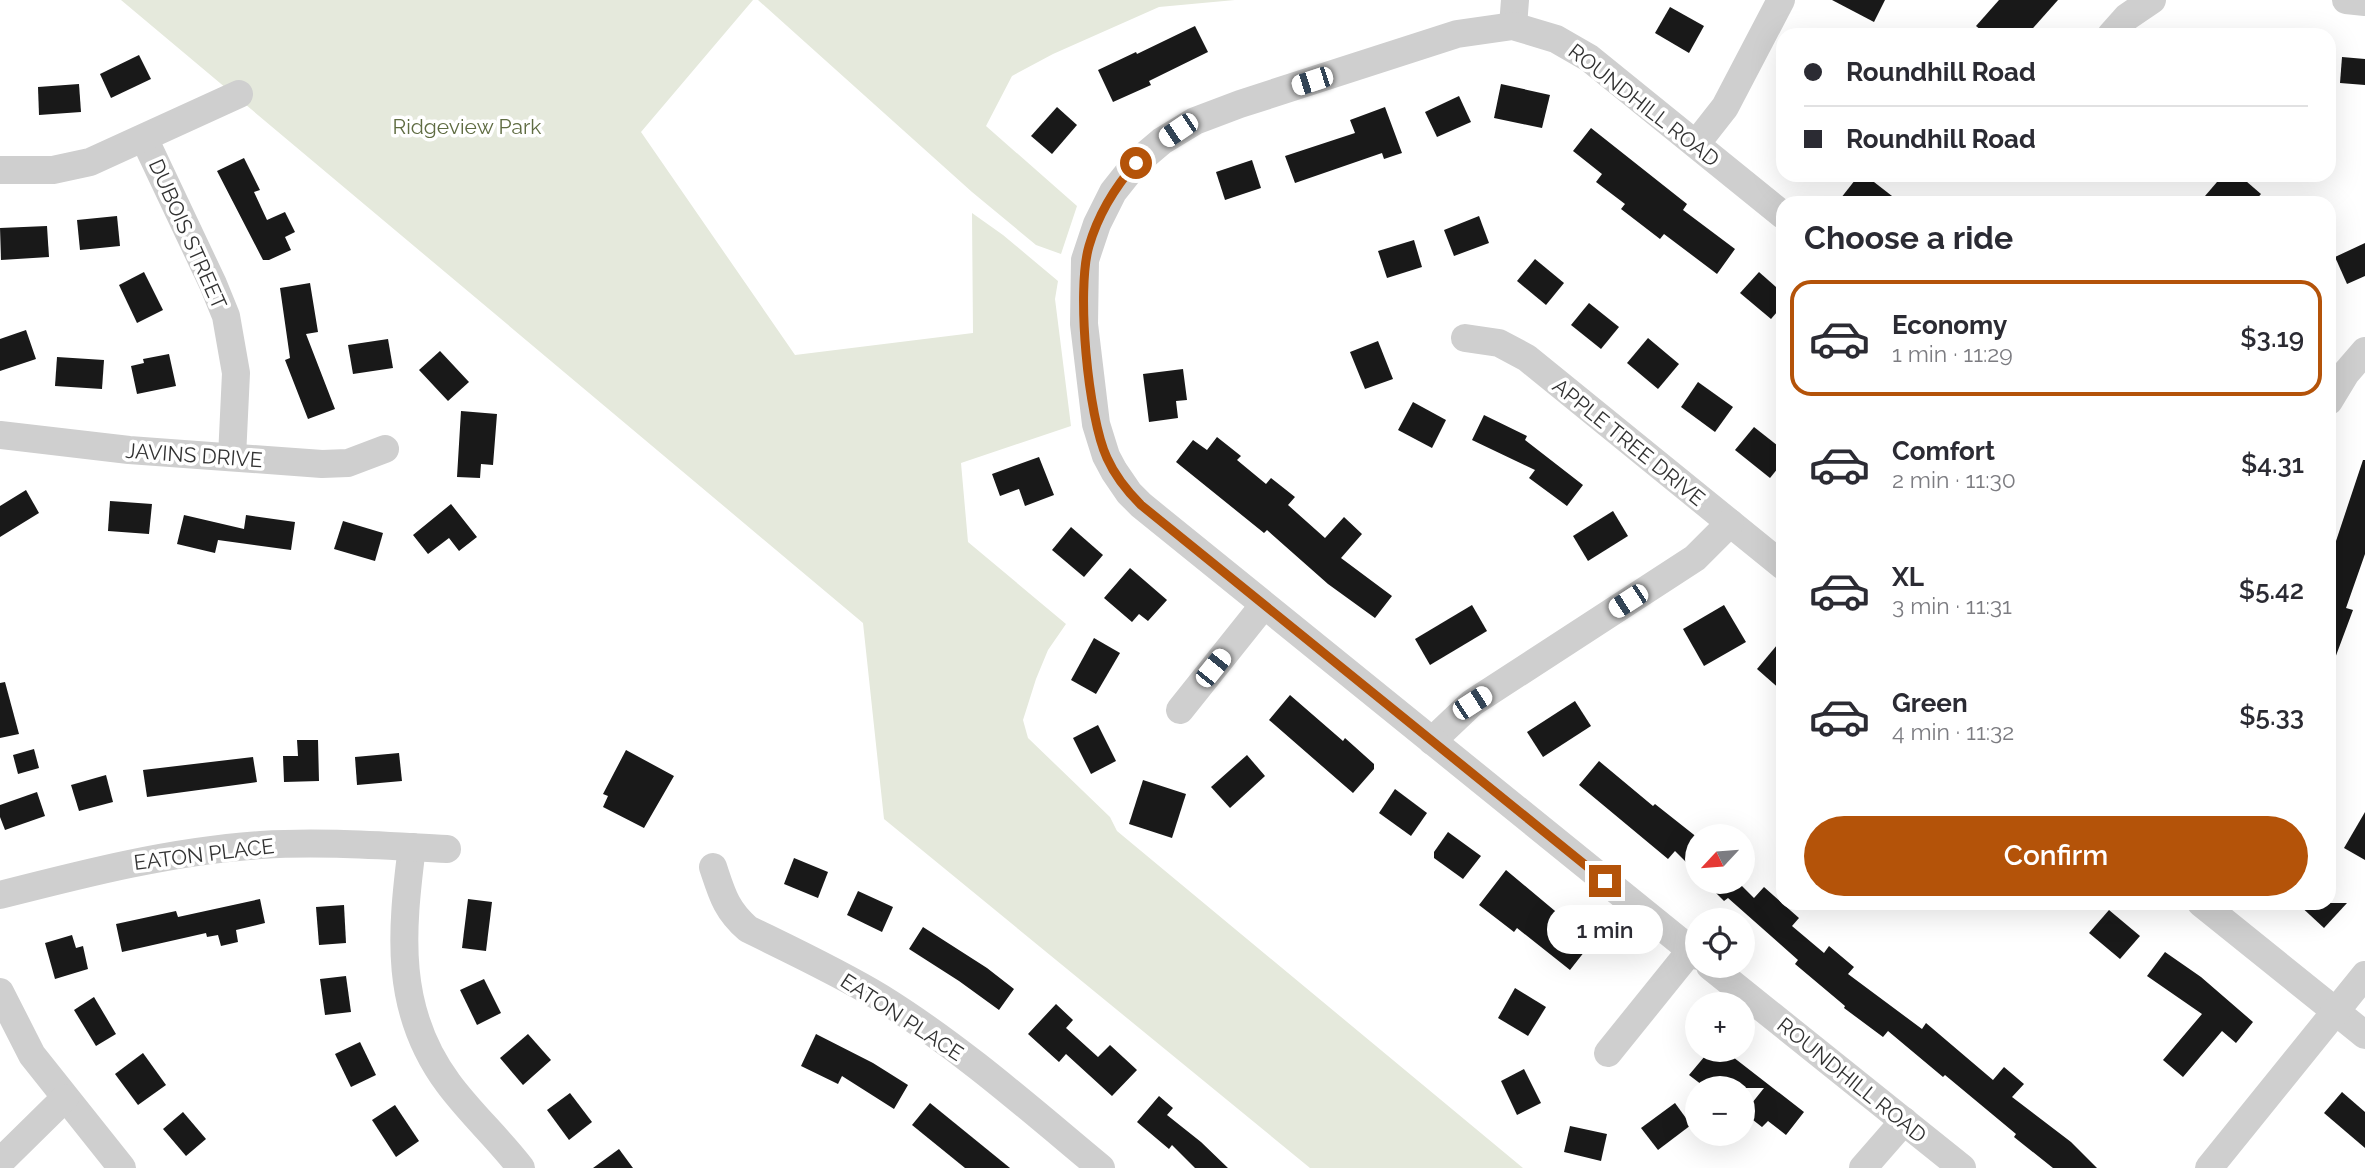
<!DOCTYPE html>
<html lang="en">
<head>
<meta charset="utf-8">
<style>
	:root { --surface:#fff; --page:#f2f2f3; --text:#2b2b33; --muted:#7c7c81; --line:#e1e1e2; --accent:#b45309 }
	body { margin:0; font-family:Raleway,sans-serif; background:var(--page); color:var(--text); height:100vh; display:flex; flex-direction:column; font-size:26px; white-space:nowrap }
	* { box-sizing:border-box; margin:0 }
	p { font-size:23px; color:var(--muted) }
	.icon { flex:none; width:38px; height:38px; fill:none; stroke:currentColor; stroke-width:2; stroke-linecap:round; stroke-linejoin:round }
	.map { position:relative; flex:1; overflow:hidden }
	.sheet { position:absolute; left:1776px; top:196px; width:560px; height:714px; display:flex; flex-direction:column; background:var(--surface); border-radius:21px; box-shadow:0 7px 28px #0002 }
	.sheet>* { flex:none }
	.guide { position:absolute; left:1776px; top:28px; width:560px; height:154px; border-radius:21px; box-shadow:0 7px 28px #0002; display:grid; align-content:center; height:154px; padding:0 28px; background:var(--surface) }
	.needle { width:46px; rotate:244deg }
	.controls { position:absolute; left:1685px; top:824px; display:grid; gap:14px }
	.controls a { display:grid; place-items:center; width:70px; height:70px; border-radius:50%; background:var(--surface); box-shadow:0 7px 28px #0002; font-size:35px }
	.end { position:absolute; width:32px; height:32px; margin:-16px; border:9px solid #b45309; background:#fff; box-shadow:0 0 0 4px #fff }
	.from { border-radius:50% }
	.bubble { position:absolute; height:49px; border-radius:24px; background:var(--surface); box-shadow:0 7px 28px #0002; font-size:23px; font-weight:600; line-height:49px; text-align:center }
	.car { position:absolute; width:21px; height:42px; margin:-21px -10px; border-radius:9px; box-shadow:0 0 5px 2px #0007; background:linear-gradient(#fff 24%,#345 0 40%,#fff 0 76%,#345 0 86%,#fff 0) }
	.guide b { display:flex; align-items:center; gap:24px; height:66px; font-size:26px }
	.guide b+b { border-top:2px solid var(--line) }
	.guide i { width:18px; height:18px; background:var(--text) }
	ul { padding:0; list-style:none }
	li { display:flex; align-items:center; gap:21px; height:116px; margin:0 14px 10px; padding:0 14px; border:4px solid transparent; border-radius:21px }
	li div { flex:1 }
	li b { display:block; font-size:26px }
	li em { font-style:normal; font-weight:600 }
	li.current { border-color:var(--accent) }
	li>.icon { width:63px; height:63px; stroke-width:1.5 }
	h2 { padding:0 28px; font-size:32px; line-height:84px }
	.action { display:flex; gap:14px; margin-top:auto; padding:14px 28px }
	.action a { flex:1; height:80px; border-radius:42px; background:var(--accent); color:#fff; font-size:28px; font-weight:600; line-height:80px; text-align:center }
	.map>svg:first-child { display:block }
	.green { fill:#e5e9dc }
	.building { fill:#191919 }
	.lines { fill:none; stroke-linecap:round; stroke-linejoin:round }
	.minor { stroke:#cfcfcf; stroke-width:28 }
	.route { stroke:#b45309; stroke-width:9 }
	.labels { text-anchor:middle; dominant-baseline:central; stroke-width:7; stroke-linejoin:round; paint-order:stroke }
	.street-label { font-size:21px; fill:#323232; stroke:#fff }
	.park-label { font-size:21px; fill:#5f6c42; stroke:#fff }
</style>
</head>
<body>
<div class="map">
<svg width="2365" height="1168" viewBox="0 0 2365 1168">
	<rect width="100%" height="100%" fill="#fff"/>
	<g class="green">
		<polygon points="121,0 753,0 641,132 795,355 973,333 972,213 1003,235 1058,281 1055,299 1071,426 961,463 968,542 1066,624 1048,650 1036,679 1023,720 1028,738 1110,817 1117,831 1523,1168 1310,1168 884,819 863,623"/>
		<polygon points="758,0 1235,0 1159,7 1053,54 1012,76 986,126 1077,206 1061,254 1036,245 972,192"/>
	</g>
	<g class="building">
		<polygon points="1832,0 1885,0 1874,22"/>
		<polygon points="1999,0 2058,0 2027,35 1987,35 1976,26"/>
		<polygon points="1670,7 1704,26 1689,53 1655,33"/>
		<polygon points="1195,26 1208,52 1149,81 1151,85 1113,102 1098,70 1136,52 1137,54"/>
		<polygon points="139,55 151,79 111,98 100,74"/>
		<polygon points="2342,57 2365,59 2365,85 2340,83"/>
		<polygon points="79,84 81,112 39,115 38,87"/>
		<polygon points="1501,84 1550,95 1542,128 1494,118"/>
		<polygon points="1459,96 1471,122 1437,137 1425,112"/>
		<polygon points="1057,107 1077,125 1052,154 1031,136"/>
		<polygon points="1385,107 1402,153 1384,159 1382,153 1295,183 1285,156 1355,133 1350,120"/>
		<polygon points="1591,128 1687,204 1683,210 1735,249 1717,274 1664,234 1660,239 1621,209 1625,204 1596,182 1602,174 1573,151"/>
		<polygon points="244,158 260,190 254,192 267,220 285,212 295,232 285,237 291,250 269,260 263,260 217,171"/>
		<polygon points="1252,160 1261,188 1225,200 1216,172"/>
		<polygon points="1859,175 1865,175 1901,203 1837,203"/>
		<polygon points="2223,175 2239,175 2261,194 2253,203 2199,203"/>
		<polygon points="117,216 120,246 80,250 77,220"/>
		<polygon points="1479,216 1489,243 1454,256 1444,230"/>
		<polygon points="47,226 49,257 1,260 0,228"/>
		<polygon points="1414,240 1422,267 1387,278 1378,251"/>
		<polygon points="2365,243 2365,276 2347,284 2335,257"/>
		<polygon points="1535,259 1564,283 1546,305 1517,281"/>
		<polygon points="144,272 163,310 137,323 119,285"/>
		<polygon points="1759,272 1783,293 1783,305 1771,319 1740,293"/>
		<polygon points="310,283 318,332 306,334 335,409 308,419 285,360 290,358 280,288"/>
		<polygon points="1589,303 1619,327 1601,349 1571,325"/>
		<polygon points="26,330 36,359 0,371 0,339"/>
		<polygon points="1648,338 1679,364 1658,389 1627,363"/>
		<polygon points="388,339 393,368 353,374 348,345"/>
		<polygon points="1378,341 1393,379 1365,389 1350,352"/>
		<polygon points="440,351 469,382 448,401 419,370"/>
		<polygon points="169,354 176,386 137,394 131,366 144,363 143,359"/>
		<polygon points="57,357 104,360 102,389 55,386"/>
		<polygon points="1183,369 1187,400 1176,401 1178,418 1149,422 1143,374"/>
		<polygon points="1698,382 1733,407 1715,432 1681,407"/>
		<polygon points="1413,402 1446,420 1432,448 1398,430"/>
		<polygon points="461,411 497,414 493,465 481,464 480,478 457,477"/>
		<polygon points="1484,415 1527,436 1525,440 1583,485 1567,506 1529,478 1535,470 1472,440"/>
		<polygon points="1754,427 1783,450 1783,462 1770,478 1735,450"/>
		<polygon points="1217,437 1241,456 1237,460 1266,484 1271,478 1295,497 1288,505 1325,538 1344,517 1362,534 1341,558 1392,596 1375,618 1328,584 1267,530 1264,533 1176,462 1193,440 1207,450"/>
		<polygon points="1039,457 1054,495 1025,506 1019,489 1000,496 992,474"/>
		<polygon points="2363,460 2365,460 2365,554 2346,608 2353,610 2331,669 2329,562"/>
		<polygon points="26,490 39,513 0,537 0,506"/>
		<polygon points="110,501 152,504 149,534 108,531"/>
		<polygon points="451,504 477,537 459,551 449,538 428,554 413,535"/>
		<polygon points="1613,511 1628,536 1588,561 1573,536"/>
		<polygon points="184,515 244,529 246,515 295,522 291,550 218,540 215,553 177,544"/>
		<polygon points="343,521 383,533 375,561 334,549"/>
		<polygon points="1071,527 1103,555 1084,577 1052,550"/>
		<polygon points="1130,568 1167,600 1148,621 1139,614 1132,622 1104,598"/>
		<polygon points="1472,605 1487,631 1430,665 1415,639"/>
		<polygon points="1724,605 1746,642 1704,666 1683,629"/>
		<polygon points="1094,638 1120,653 1096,694 1071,680"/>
		<polygon points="1783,638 1783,692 1757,669"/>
		<polygon points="5,682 19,734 0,738 0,683"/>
		<polygon points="1290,695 1343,741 1345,738 1374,764 1374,769 1353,793 1269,720"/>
		<polygon points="1575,701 1591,726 1543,757 1527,732"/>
		<polygon points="1098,725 1116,761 1091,774 1073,738"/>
		<polygon points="297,740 318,740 319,781 284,782 283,756 298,756"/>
		<polygon points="34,749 39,768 18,774 13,755"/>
		<polygon points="626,750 674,776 644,828 603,807 608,796 603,794"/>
		<polygon points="399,753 402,781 357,785 355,757"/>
		<polygon points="1247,755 1265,776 1230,808 1211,787"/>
		<polygon points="253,757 257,782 147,797 143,770"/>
		<polygon points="1599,761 1653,806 1655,804 1698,838 1698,874 1675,851 1668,859 1579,785"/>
		<polygon points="106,775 113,802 79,811 71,785"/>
		<polygon points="1143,780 1186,794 1172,838 1129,824"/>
		<polygon points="1395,789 1427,813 1411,836 1379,813"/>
		<polygon points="37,792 45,816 5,830 0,817 0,805"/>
		<polygon points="2365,812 2365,860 2344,848"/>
		<polygon points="1448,832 1481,856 1463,879 1434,858 1434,852"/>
		<polygon points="794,858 828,872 818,898 784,884"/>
		<polygon points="1506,870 1592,942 1570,970 1517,928 1514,932 1479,905"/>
		<polygon points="1705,882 1744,882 1741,885 1754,898 1764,887 1799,918 1792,926 1824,953 1829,946 1854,967 1848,974 1922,1029 1926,1023 1993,1080 2004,1067 2024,1084 2012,1097 2071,1142 2097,1168 2053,1168 2014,1137 2016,1134 1945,1075 1943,1077 1888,1031 1883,1037 1844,1008 1845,1006 1795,964 1798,960 1728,898 1724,901"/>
		<polygon points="858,891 893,907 882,932 847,915"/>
		<polygon points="260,899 265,923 236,930 238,942 221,946 218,935 207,937 206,933 122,952 116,924 176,911 178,917"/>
		<polygon points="468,899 492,902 486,951 462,948"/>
		<polygon points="2297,903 2347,903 2324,928"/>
		<polygon points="344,905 346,943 319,945 316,907"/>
		<polygon points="2109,910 2140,936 2120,959 2089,933"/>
		<polygon points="923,927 987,968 1014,989 999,1010 959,981 909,949"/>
		<polygon points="72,935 76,948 83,946 88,969 55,979 45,943"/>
		<polygon points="2165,952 2201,977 2253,1022 2236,1043 2222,1031 2183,1077 2163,1060 2202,1014 2147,976"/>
		<polygon points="346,976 351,1012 325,1015 320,979"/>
		<polygon points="484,979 501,1013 477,1025 460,990"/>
		<polygon points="1515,988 1546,1007 1528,1036 1498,1018"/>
		<polygon points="94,997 116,1034 96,1046 74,1010"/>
		<polygon points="1056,1004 1073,1020 1066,1028 1098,1057 1110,1045 1137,1070 1112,1096 1066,1054 1059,1062 1028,1034"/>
		<polygon points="528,1034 551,1060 523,1085 500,1058"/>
		<polygon points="816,1034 873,1063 908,1085 894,1109 842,1076 838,1084 801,1066"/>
		<polygon points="360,1042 376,1075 351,1087 335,1054"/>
		<polygon points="1710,1050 1724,1050 1804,1112 1786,1135 1768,1121 1762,1127 1744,1113 1764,1088 1706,1088 1689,1075"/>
		<polygon points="143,1053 166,1085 138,1105 115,1074"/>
		<polygon points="1524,1069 1541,1103 1517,1115 1501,1081"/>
		<polygon points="2342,1092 2365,1112 2365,1148 2324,1113"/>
		<polygon points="570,1093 592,1122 569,1140 547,1110"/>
		<polygon points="1159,1096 1173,1108 1167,1115 1201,1142 1228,1168 1195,1168 1172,1145 1169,1149 1137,1122"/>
		<polygon points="930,1103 1010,1168 965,1168 912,1125"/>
		<polygon points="1675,1103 1691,1125 1658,1150 1641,1128"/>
		<polygon points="395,1105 419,1141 396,1157 372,1120"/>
		<polygon points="183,1112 206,1139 186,1156 163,1129"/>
		<polygon points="1570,1126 1607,1134 1601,1161 1564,1152"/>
		<polygon points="619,1149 633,1168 593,1168"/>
	</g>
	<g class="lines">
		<g class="minor">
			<polyline points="2346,0 2365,2"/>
			<polyline points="1513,26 1515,0"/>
			<polyline points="2111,35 2127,17 2152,0"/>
			<polyline points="144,138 213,284 226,316 236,373 232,457"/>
			<polyline points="1696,144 1725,107 1781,0"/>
			<polyline points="0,170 53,170 90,162 239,94"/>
			<polyline points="1465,338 1499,343 1527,358 1783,566"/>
			<polyline points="2329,401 2346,373 2365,351"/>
			<polyline points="0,435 129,450 322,464 348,463 385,449"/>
			<polyline points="1180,710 1263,606"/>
			<polyline points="1432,741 1472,703 1695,558 1730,523"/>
			<path d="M412,847C401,933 394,1010 448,1083C470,1113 498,1138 521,1168"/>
			<path d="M713,867C722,894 726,910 748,929C793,951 838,972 881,998C960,1047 1030,1109 1101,1168"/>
			<path d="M0,895C86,873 172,851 261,845C323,841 385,846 447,849"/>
			<polyline points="2201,903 2365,1035"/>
			<polyline points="1698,956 1141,505 1129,493 1114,471 1106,456 1096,424 1084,324 1085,260 1097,224 1113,192 1136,163 1162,141 1195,121 1240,104 1457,34 1513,26 1556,39 1589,58 1783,215"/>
			<polyline points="1710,966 1962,1168"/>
			<polyline points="0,992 32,1055 122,1168"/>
			<polyline points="1608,1053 1691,950"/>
			<polyline points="0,1162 65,1098"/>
			<polyline points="1863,1168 1904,1121"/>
			<polyline points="2209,1168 2365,975"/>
		</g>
	</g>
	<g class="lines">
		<path class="route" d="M1136,163C1115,187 1098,215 1089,246C1076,290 1088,417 1107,458C1115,476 1127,491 1141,505L1605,881"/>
	</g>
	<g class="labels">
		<g class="street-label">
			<text transform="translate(1644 105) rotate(38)">ROUNDHILL ROAD</text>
			<text transform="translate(188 234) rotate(66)">DUBOIS STREET</text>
			<text transform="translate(1629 442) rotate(39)">APPLE TREE DRIVE</text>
			<text transform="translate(194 455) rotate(4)">JAVINS DRIVE</text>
			<text transform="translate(204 854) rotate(-7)">EATON PLACE</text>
			<text transform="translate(902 1017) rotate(33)">EATON PLACE</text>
			<text transform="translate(1852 1080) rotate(39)">ROUNDHILL ROAD</text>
		</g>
		<g class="park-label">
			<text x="467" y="126">Ridgeview Park</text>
		</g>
	</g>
</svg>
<div class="controls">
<a><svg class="needle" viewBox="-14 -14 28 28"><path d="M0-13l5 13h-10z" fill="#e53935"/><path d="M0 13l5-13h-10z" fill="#7c7c81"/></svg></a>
<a><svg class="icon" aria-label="locate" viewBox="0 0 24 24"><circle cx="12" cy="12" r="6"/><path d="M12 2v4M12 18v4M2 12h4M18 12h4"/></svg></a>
<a>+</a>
<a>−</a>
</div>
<i class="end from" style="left:1136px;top:163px"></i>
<i class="end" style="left:1605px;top:881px"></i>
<div class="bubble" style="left:1547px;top:905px;width:116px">1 min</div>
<i class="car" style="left:1312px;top:81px;rotate:252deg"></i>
<i class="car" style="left:1178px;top:130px;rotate:236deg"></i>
<i class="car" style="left:1628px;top:601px;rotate:237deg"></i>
<i class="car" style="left:1213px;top:668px;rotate:39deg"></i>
<i class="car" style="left:1472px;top:703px;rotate:57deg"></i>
<div class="guide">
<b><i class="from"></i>Roundhill Road</b>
<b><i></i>Roundhill Road</b>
</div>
<section class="sheet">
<h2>Choose a ride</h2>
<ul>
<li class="current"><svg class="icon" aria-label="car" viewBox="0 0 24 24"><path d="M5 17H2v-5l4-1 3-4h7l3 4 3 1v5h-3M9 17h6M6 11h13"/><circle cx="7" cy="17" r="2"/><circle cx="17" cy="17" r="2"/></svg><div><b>Economy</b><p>1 min · 11:29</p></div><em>$3.19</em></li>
<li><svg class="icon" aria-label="car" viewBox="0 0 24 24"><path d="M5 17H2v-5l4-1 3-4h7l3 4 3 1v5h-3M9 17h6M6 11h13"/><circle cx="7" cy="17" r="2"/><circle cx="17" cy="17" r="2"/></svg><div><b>Comfort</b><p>2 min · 11:30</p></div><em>$4.31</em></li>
<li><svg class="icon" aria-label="car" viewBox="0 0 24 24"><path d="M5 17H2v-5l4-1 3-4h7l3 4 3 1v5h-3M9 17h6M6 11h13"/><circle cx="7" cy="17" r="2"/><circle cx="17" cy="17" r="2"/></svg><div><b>XL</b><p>3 min · 11:31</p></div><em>$5.42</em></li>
<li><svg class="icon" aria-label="car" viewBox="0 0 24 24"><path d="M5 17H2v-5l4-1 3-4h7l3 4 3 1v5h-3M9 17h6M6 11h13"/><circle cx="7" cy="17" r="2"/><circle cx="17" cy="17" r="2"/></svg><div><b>Green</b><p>4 min · 11:32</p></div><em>$5.33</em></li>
</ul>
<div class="action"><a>Confirm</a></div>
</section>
</div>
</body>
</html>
